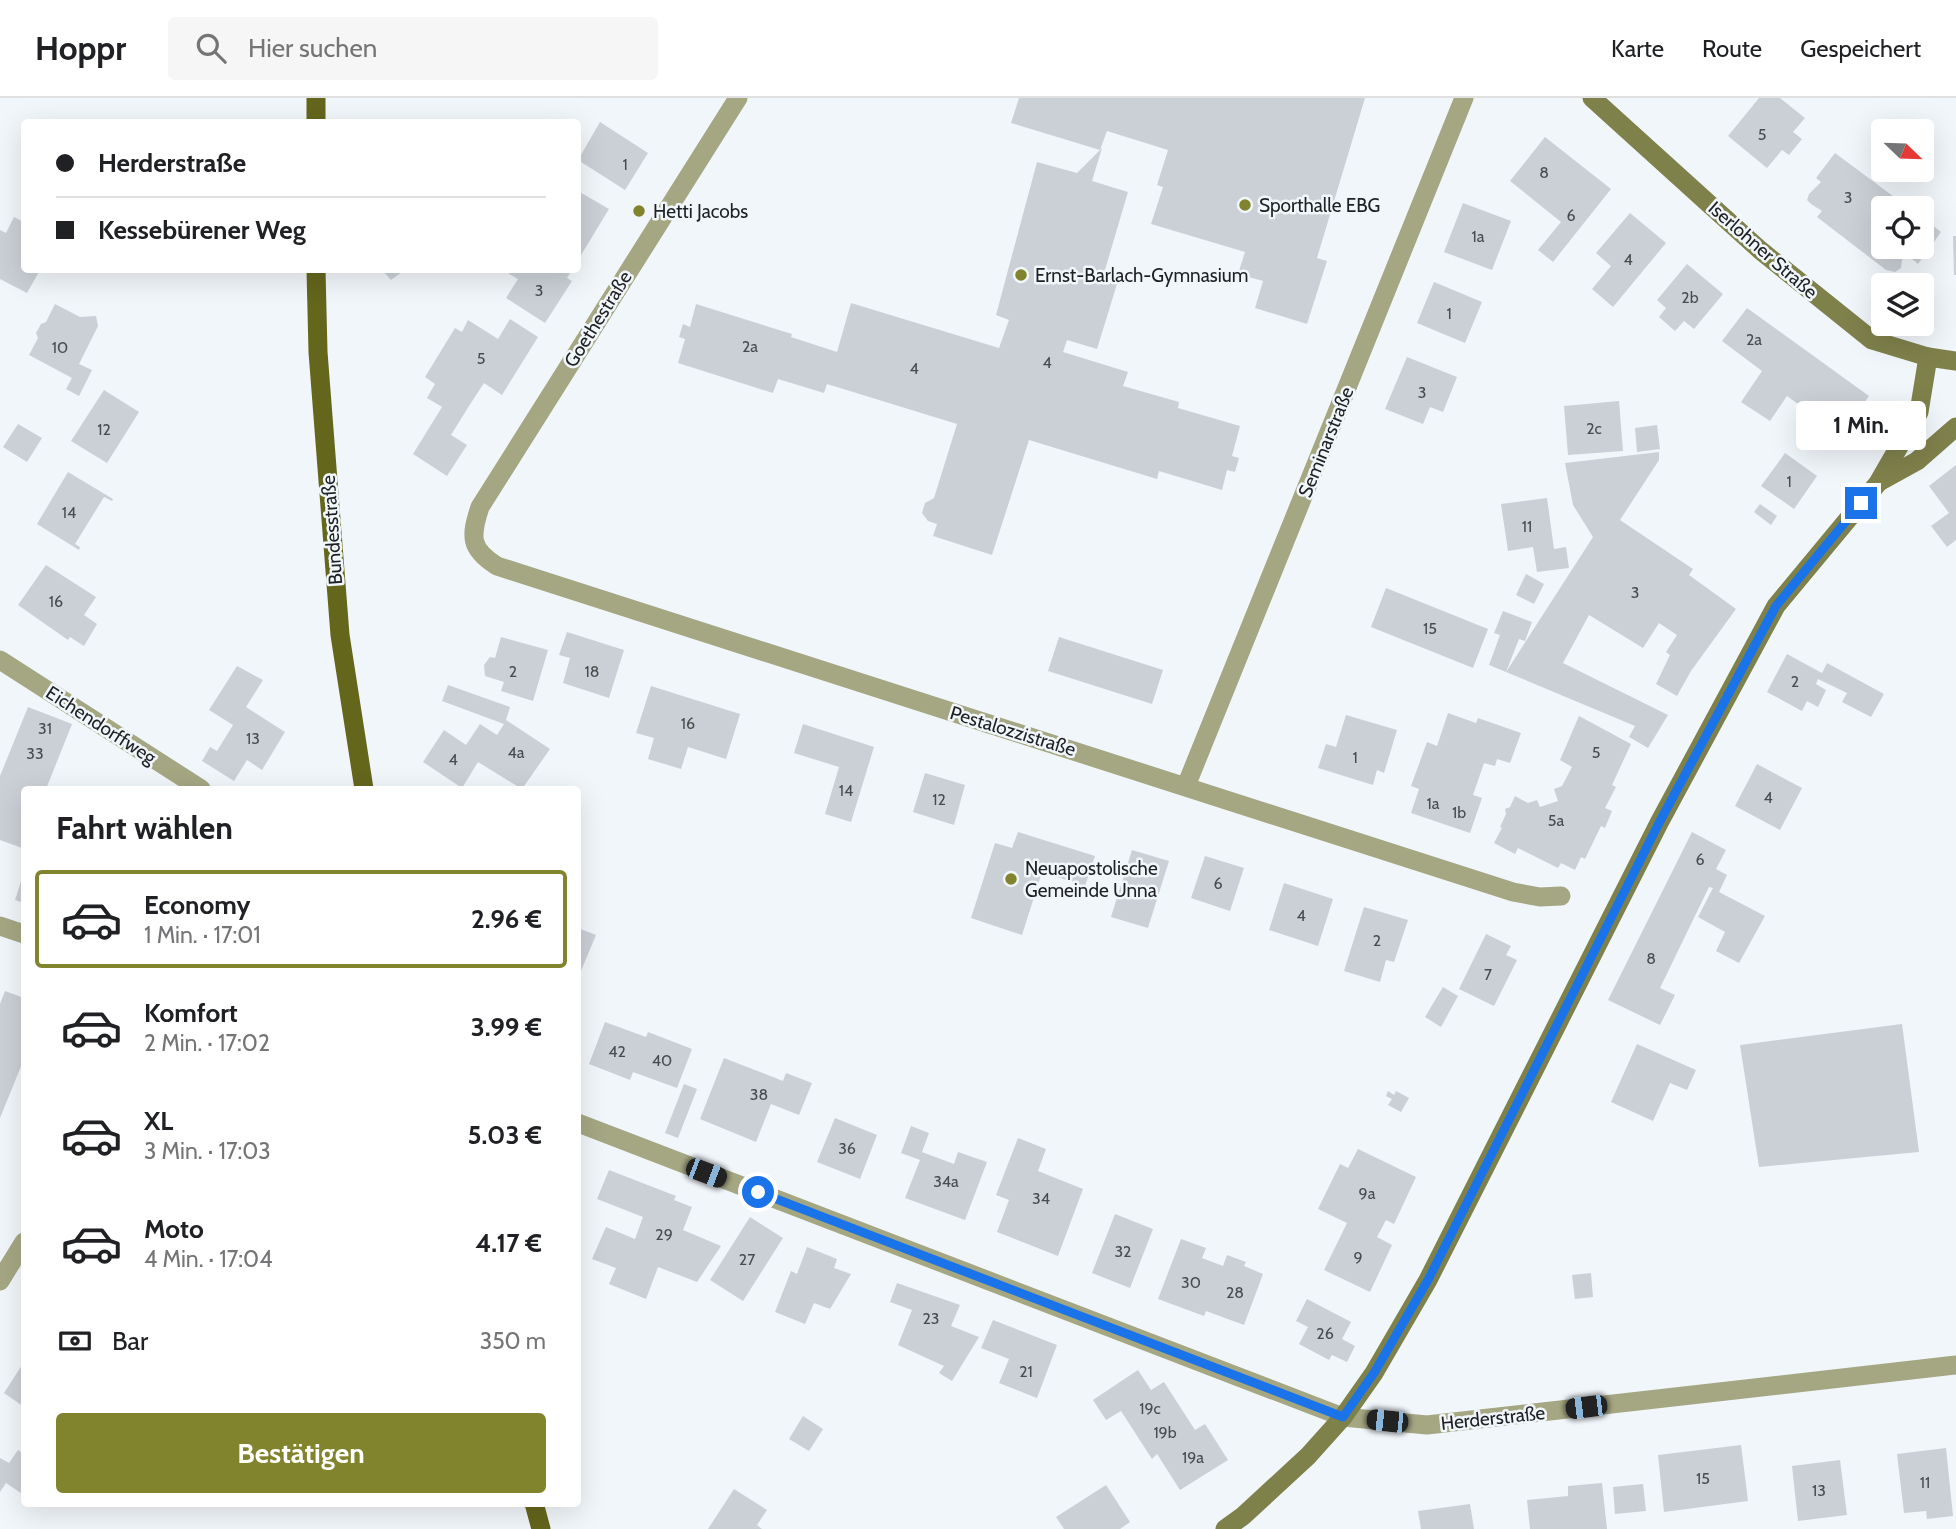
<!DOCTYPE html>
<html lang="de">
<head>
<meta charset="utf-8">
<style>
	:root { --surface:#fff; --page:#f6f6f6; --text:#202124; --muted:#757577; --line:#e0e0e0; --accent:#81832d }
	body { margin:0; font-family:Cabin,sans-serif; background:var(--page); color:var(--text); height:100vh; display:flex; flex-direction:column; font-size:26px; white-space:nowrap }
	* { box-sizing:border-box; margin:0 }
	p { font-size:23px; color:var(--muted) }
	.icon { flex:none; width:38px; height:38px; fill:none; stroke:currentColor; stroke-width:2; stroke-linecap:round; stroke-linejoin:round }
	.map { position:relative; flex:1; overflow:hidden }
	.details { position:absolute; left:21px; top:688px; width:560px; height:721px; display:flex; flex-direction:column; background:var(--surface); border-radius:7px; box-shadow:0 7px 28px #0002 }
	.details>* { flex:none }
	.top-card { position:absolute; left:21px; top:21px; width:560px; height:154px; border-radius:7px; box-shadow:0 7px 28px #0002; display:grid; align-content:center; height:154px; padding:0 35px; background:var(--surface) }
	.needle { width:46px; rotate:113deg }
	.controls { position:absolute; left:1871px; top:21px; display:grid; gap:14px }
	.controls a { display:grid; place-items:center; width:63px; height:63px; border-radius:7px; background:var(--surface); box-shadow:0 7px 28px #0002; font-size:35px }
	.end { position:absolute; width:32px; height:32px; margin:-16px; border:9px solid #1a73e8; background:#fff; box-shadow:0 0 0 4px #fff }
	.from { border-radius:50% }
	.bubble { position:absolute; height:49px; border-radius:7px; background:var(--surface); box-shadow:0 7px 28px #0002; font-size:23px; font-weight:700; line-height:49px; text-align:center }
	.car { position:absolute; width:21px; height:42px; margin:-21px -10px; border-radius:9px; box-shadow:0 0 5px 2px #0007; background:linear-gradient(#222 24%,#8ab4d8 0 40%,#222 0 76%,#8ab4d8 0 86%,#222 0) }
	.top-card b { display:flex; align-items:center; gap:24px; height:66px; font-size:26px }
	.top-card b+b { border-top:2px solid var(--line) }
	.top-card i { width:18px; height:18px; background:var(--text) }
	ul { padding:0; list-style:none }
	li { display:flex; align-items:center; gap:21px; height:98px; margin:0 14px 10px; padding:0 21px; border:4px solid transparent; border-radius:7px }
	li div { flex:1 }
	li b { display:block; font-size:26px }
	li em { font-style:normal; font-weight:700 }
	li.selected { border-color:var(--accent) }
	li>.icon { width:63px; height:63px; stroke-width:1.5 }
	h2 { padding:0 35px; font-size:32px; line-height:84px }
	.pay { display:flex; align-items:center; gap:18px; height:77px; padding:0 35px; font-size:26px }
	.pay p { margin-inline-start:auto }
	.cta { display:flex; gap:14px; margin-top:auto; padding:14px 35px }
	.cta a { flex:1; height:80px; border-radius:7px; background:var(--accent); color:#fff; font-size:28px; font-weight:700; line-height:80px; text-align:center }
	header { display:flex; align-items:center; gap:42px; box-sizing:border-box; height:98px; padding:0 35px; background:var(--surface); border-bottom:2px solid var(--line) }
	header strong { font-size:33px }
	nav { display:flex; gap:38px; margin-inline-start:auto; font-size:24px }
	.search { width:490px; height:63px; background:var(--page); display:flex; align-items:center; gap:18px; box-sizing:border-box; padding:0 24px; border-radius:7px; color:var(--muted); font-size:26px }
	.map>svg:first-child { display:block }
	.building { fill:#cbd0d6 }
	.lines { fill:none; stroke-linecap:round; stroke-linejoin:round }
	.minor { stroke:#a5a783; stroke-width:19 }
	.secondary { stroke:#7f814b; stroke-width:19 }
	.primary { stroke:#64661c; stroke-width:19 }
	.route { stroke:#1a73e8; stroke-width:9 }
	.poi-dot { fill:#81832d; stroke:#f1f6fb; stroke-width:2.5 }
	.labels { text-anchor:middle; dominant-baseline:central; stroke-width:5; stroke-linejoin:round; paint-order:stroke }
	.number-label { font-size:16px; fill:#494c4f }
	.poi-label { font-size:19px; fill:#1e2022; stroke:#f1f6fb; text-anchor:start }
	.street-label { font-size:19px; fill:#1e2022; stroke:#f1f6fb }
</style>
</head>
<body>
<header>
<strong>Hoppr</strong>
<div class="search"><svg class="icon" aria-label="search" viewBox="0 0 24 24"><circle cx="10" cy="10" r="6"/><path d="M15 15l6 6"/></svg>Hier suchen</div>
<nav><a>Karte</a><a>Route</a><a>Gespeichert</a></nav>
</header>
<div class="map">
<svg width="1956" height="1431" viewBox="0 0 1956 1431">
	<rect width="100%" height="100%" fill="#f1f6fb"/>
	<g class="building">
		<polygon points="1019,0 1365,0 1317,160 1327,163 1307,226 1255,210 1263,183 1238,176 1245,154 1151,126 1163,89 1157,87 1168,52 1107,33 1100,52 1011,25"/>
		<polygon points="1759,0 1780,0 1805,20 1793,34 1802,41 1789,57 1782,52 1767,70 1728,38"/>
		<polygon points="600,24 648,55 625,92 578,62"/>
		<polygon points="1545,39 1611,91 1553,164 1538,152 1561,124 1510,83"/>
		<polygon points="1102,50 1092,83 1128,94 1102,182 1117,186 1097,251 1067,242 1063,254 1128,274 1123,288 1179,304 1178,310 1240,328 1232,358 1239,360 1235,374 1227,372 1222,392 1159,373 1157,381 1029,342 992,457 933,438 937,426 928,423 922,415 925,405 934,400 957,326 827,286 824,295 778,281 773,295 678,265 685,241 679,239 683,226 690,229 696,206 792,236 791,239 837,254 851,205 999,250 1009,222 996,217 1037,64 1077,75"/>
		<polygon points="1835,55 1909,110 1883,110 1883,149 1922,149 1922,119 1941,134 1918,166 1906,156 1902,162 1901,170 1895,174 1886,172 1817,119 1822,113 1811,106 1807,102 1809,96 1821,84 1816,80"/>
		<polygon points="578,93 609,111 578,162"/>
		<polygon points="1463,105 1511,123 1492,172 1444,154"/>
		<polygon points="1630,115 1666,145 1613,209 1592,191 1611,168 1596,155"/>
		<polygon points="14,119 24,124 24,172 40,172 27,195 0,181 0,132 6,135"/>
		<polygon points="1953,138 1956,138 1956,177 1954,177"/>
		<polygon points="1687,166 1723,196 1694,231 1684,223 1675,233 1659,219 1666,210 1657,202"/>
		<polygon points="382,172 400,172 402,174 391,182"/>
		<polygon points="508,172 572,172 567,180 572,183 545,225 506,200 518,181 506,174"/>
		<polygon points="1434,184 1482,204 1465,245 1417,225"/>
		<polygon points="55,206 80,219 96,218 98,228 79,266 92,272 79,298 66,291 72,280 29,257 38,240 36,235 41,226 46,224"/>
		<polygon points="1747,210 1869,298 1841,337 1787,298 1770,323 1741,304 1762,273 1722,243"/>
		<polygon points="510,221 538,239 502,297 484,285 469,308 451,337 467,347 447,378 413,356 442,309 427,300 435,286 425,279 455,230 462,234 468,222 498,241"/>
		<polygon points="1407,259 1457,279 1443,314 1430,309 1423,326 1385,311"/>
		<polygon points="104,292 139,314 107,365 71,343"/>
		<polygon points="1619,303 1623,353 1568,357 1564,308"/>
		<polygon points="18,326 42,340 27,364 3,349"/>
		<polygon points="1657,327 1660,351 1637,354 1635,330"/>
		<polygon points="1659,354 1659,362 1620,422 1693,471 1689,477 1736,511 1691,573 1677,598 1656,586 1670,557 1666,554 1677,537 1659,525 1643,550 1589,517 1563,565 1668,617 1648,650 1629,639 1635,628 1506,574 1593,439 1573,407 1565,365"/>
		<polygon points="1785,355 1817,378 1794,411 1761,388"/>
		<polygon points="1956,367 1956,442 1947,449 1931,428 1949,415 1929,388"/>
		<polygon points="68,374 113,401 112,403 104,399 75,446 80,449 79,452 37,426"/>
		<polygon points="1547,400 1554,451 1566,449 1569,470 1537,474 1533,449 1508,453 1501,406"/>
		<polygon points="1760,406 1777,418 1771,427 1754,414"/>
		<polygon points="46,467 96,499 84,517 97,526 84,548 70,539 68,542 18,507"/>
		<polygon points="1526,476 1544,486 1534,506 1516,497"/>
		<polygon points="1386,490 1488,531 1473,570 1371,529"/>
		<polygon points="1503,513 1532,524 1525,543 1519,541 1506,574 1489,567 1500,537 1494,535"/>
		<polygon points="567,534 624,552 609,600 563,585 570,560 559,557"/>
		<polygon points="501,539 548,552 533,603 501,593 504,584 485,578 484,567 490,559 495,560"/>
		<polygon points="1059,539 1163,572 1152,606 1048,573"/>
		<polygon points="1787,556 1822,575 1827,565 1884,596 1871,619 1842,604 1847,595 1818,581 1816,586 1826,592 1818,609 1807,603 1802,613 1767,594"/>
		<polygon points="237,568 263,582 246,609 285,634 262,672 247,662 234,683 202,663 210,649 217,653 233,627 209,612"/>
		<polygon points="448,587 510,609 506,622 550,651 522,691 478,664 462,690 423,664 444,632 466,647 480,626 497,637 504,626 442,603"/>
		<polygon points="651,588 740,616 726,661 688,649 681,671 648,661 654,640 636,635"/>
		<polygon points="28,609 72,626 46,691 24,691 24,744 22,750 0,742 0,678"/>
		<polygon points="1448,615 1476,625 1478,620 1521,635 1510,665 1497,661 1495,668 1484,665 1473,697 1482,700 1470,735 1411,715 1419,691 1411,688 1427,644 1437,648"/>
		<polygon points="1346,617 1397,632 1384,675 1377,672 1373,687 1318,670 1326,646 1336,649"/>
		<polygon points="1579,618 1631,646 1612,687 1616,689 1605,710 1612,713 1605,730 1601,728 1585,761 1581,759 1575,772 1561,765 1558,770 1518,750 1515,756 1494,745 1502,730 1500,729 1506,716 1505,711 1510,709 1515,698 1528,705 1537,702 1540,709 1558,703 1554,691 1562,688 1572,669 1560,662"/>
		<polygon points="803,626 874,649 851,724 825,716 839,669 794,655"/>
		<polygon points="1757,666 1802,690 1780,732 1735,708"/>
		<polygon points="925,675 965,687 954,727 913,714"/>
		<polygon points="1018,734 1095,758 1085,788 1042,774 1022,837 971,820 995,745 1012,750"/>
		<polygon points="1692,734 1726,752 1716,771 1727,777 1719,794 1765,818 1739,865 1716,853 1725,834 1698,819 1713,790 1709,789 1660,890 1675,897 1660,927 1608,902"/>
		<polygon points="1132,752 1169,763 1148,830 1111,819"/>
		<polygon points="1205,758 1244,770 1230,813 1191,800"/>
		<polygon points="24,774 24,805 15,802"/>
		<polygon points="1284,785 1333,801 1318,848 1269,832"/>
		<polygon points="1364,809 1408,822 1394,864 1386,862 1380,884 1344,873"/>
		<polygon points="578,830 596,837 578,880"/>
		<polygon points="1486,836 1511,848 1506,857 1517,862 1494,908 1459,891"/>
		<polygon points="1443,889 1458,898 1441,929 1425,919"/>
		<polygon points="5,893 24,900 24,961 0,1020 0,906"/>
		<polygon points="605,924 646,939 648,934 692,951 677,990 633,974 630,982 589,966"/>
		<polygon points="1902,926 1919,1054 1759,1069 1740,947"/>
		<polygon points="1637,946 1696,972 1687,992 1670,985 1653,1023 1611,1004"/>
		<polygon points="724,960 783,983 786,975 812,985 799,1017 771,1006 756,1044 700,1021"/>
		<polygon points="684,986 697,991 678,1040 665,1035"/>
		<polygon points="1388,993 1394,997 1396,993 1409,1000 1401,1014 1388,1007 1392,1001 1386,998"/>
		<polygon points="835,1020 877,1037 860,1081 817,1064"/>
		<polygon points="911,1028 929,1035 922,1054 954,1066 958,1054 987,1064 965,1122 905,1100 920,1062 901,1055"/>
		<polygon points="1018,1040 1046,1051 1038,1073 1083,1091 1058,1158 997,1134 1009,1102 996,1097"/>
		<polygon points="1358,1051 1416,1079 1394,1126 1386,1122 1377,1139 1392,1147 1370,1194 1324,1172 1347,1125 1318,1111 1340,1066 1348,1070"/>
		<polygon points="609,1072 676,1098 674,1102 692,1109 683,1132 721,1148 697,1184 658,1169 646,1201 609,1186 616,1170 592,1161 606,1129 635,1141 643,1119 597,1101"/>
		<polygon points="1115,1116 1153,1131 1130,1190 1092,1175"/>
		<polygon points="750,1119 783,1140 743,1203 710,1182"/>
		<polygon points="1181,1141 1206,1150 1202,1160 1223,1168 1227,1157 1246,1164 1244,1168 1263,1176 1244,1227 1206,1213 1204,1218 1158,1201"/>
		<polygon points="807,1149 837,1161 834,1170 851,1176 830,1211 814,1205 805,1226 775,1214 791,1173 797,1176"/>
		<polygon points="1591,1175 1593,1199 1575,1201 1572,1177"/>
		<polygon points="897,1185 960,1207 951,1228 979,1239 952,1283 939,1275 944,1268 898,1247 912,1212 890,1204"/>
		<polygon points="1307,1201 1351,1224 1342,1241 1355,1248 1347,1264 1332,1257 1329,1262 1299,1246 1308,1229 1296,1223"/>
		<polygon points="993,1222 1057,1247 1037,1300 999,1285 1009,1261 981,1250"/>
		<polygon points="24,1264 24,1309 4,1295"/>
		<polygon points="1138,1272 1151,1292 1164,1284 1195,1332 1205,1326 1228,1362 1180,1392 1157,1356 1152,1361 1121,1313 1106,1322 1093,1302"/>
		<polygon points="803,1318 823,1331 809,1353 789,1341"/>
		<polygon points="1741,1347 1748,1403 1664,1414 1658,1357"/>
		<polygon points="1946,1350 1953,1418 1927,1421 1926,1413 1904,1415 1897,1356"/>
		<polygon points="18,1352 24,1356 24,1397 6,1385 0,1394 0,1360 9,1365"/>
		<polygon points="1840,1362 1847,1417 1798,1423 1792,1368"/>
		<polygon points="1602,1385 1607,1431 1530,1431 1527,1402 1568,1398 1568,1388"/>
		<polygon points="1643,1386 1646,1413 1615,1416 1613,1389"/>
		<polygon points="1106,1387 1130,1424 1120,1431 1064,1431 1056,1419"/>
		<polygon points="734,1391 767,1412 757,1427 762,1431 708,1431"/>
		<polygon points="1470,1406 1474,1431 1421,1431 1418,1413"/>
	</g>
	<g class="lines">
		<g class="minor">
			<path d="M738,0L480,409C470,439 470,451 497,468L1513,794L1540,799L1561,798"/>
			<polyline points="0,562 201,691"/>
			<polyline points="1186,688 1464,0"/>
			<polyline points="0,828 24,836"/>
			<polyline points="578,1025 1343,1319 1427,1327 1956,1267"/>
			<polyline points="0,1183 24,1144"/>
		</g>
		<g class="secondary">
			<polyline points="1592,0 1760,152 1872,242 1928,259 1956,263"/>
			<polyline points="1879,384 1917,363 1956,329"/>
			<polyline points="1225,1431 1243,1418 1308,1358 1343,1319 1374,1275 1428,1182 1659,725 1776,508 1878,385 1919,314 1928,259"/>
		</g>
		<g class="primary">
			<polyline points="316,24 316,0"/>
			<polyline points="316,172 318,254 340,537 364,691"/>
			<polyline points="534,1405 541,1431"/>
		</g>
	</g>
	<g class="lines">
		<polyline class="route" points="758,1094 1343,1319 1374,1275 1428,1182 1659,725 1776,508 1861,405"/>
	</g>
	<g class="poi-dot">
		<circle cx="1245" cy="107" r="7"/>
		<circle cx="639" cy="113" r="7"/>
		<circle cx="1021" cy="177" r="7"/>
		<circle cx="1011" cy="781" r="7"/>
	</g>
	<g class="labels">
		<g class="number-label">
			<text x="1762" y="36">5</text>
			<text x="625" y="66">1</text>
			<text x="1544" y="74">8</text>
			<text x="1848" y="99">3</text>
			<text x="1571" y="117">6</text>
			<text x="1478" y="138">1a</text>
			<text x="1628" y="161">4</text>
			<text x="539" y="192">3</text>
			<text x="1690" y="199">2b</text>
			<text x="1449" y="215">1</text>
			<text x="1754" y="241">2a</text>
			<text x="750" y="248">2a</text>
			<text x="60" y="249">10</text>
			<text x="481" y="260">5</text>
			<text x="1047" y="264">4</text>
			<text x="914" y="270">4</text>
			<text x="1422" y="294">3</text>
			<text x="1594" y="330">2c</text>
			<text x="104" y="331">12</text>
			<text x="1789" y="383">1</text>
			<text x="69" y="414">14</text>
			<text x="1527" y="428">11</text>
			<text x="1635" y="494">3</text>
			<text x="56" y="503">16</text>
			<text x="1430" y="530">15</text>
			<text x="513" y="573">2</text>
			<text x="592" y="573">18</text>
			<text x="1795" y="583">2</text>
			<text x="688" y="625">16</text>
			<text x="45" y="630">31</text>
			<text x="253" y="640">13</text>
			<text x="516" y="654">4a</text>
			<text x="1596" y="654">5</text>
			<text x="35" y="655">33</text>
			<text x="1355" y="659">1</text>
			<text x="453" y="661">4</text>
			<text x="846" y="692">14</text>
			<text x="1768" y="699">4</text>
			<text x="939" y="701">12</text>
			<text x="1433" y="705">1a</text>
			<text x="1459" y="714">1b</text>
			<text x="1556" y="722">5a</text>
			<text x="1700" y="761">6</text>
			<text x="1218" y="785">6</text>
			<text x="1301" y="817">4</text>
			<text x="1377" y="842">2</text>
			<text x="1651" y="860">8</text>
			<text x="1488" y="876">7</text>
			<text x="617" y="953">42</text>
			<text x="662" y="962">40</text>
			<text x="759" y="996">38</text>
			<text x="847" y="1050">36</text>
			<text x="946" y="1083">34a</text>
			<text x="1367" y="1095">9a</text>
			<text x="1041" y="1100">34</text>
			<text x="664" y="1136">29</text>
			<text x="1123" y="1153">32</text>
			<text x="1358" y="1159">9</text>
			<text x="747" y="1161">27</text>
			<text x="1191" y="1184">30</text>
			<text x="1235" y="1194">28</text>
			<text x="931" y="1220">23</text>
			<text x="1325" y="1235">26</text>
			<text x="1026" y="1273">21</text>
			<text x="1150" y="1310">19c</text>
			<text x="1165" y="1334">19b</text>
			<text x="1193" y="1359">19a</text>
			<text x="1703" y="1380">15</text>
			<text x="1925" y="1384">11</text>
			<text x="1819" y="1392">13</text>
		</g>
		<g class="poi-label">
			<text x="1259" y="107">Sporthalle EBG</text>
			<text x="653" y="113">Hetti Jacobs</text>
			<text x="1035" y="177">Ernst-Barlach-Gymnasium</text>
			<text x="1025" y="770">Neuapostolische<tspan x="1025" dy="22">Gemeinde Unna</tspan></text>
		</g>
		<g class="street-label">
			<text transform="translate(1763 152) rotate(41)">Iserlohner Straße</text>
			<text transform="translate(598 221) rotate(-58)">Goethestraße</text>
			<text transform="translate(1326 344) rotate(-68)">Seminarstraße</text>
			<text transform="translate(332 432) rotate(-94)">Bundesstraße</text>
			<text transform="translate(101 627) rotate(33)">Eichendorffweg</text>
			<text transform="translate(1013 633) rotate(17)">Pestalozzistraße</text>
			<text transform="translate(1493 1320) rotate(-6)">Herderstraße</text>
		</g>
	</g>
</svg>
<div class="controls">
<a><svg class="needle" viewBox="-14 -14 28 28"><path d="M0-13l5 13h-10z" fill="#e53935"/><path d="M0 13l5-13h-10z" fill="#757577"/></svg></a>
<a><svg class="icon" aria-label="locate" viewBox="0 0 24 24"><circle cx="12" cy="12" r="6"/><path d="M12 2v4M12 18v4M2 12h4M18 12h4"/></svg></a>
<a><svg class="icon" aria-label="layers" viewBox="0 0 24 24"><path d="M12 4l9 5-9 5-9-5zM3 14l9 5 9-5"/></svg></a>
</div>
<i class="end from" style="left:758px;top:1094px"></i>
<i class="end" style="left:1861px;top:405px"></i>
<div class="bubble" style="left:1796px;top:303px;width:130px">1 Min.</div>
<i class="car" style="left:706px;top:1075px;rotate:111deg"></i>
<i class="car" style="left:1586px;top:1309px;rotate:263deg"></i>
<i class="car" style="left:1387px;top:1323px;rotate:276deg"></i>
<div class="top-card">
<b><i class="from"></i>Herderstraße</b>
<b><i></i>Kessebürener Weg</b>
</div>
<section class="details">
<h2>Fahrt wählen</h2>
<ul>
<li class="selected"><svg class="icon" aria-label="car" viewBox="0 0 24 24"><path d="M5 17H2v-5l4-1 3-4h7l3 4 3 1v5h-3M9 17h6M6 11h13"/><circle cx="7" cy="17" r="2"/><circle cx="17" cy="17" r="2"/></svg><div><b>Economy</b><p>1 Min. · 17:01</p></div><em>2.96 €</em></li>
<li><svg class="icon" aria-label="car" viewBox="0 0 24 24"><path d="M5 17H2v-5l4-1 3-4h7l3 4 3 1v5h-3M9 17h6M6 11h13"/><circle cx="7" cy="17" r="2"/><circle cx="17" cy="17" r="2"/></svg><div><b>Komfort</b><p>2 Min. · 17:02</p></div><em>3.99 €</em></li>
<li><svg class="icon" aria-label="car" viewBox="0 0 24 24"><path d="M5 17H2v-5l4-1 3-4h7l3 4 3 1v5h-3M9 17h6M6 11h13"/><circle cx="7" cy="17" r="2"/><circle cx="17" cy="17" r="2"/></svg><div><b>XL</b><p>3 Min. · 17:03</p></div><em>5.03 €</em></li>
<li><svg class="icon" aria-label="car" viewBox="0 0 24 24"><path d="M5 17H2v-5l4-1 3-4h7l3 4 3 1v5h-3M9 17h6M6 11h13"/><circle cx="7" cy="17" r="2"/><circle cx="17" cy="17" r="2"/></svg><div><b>Moto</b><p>4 Min. · 17:04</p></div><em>4.17 €</em></li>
</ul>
<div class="pay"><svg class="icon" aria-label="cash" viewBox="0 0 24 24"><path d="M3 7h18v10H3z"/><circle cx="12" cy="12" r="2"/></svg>Bar<p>350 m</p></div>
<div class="cta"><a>Bestätigen</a></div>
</section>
</div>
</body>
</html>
